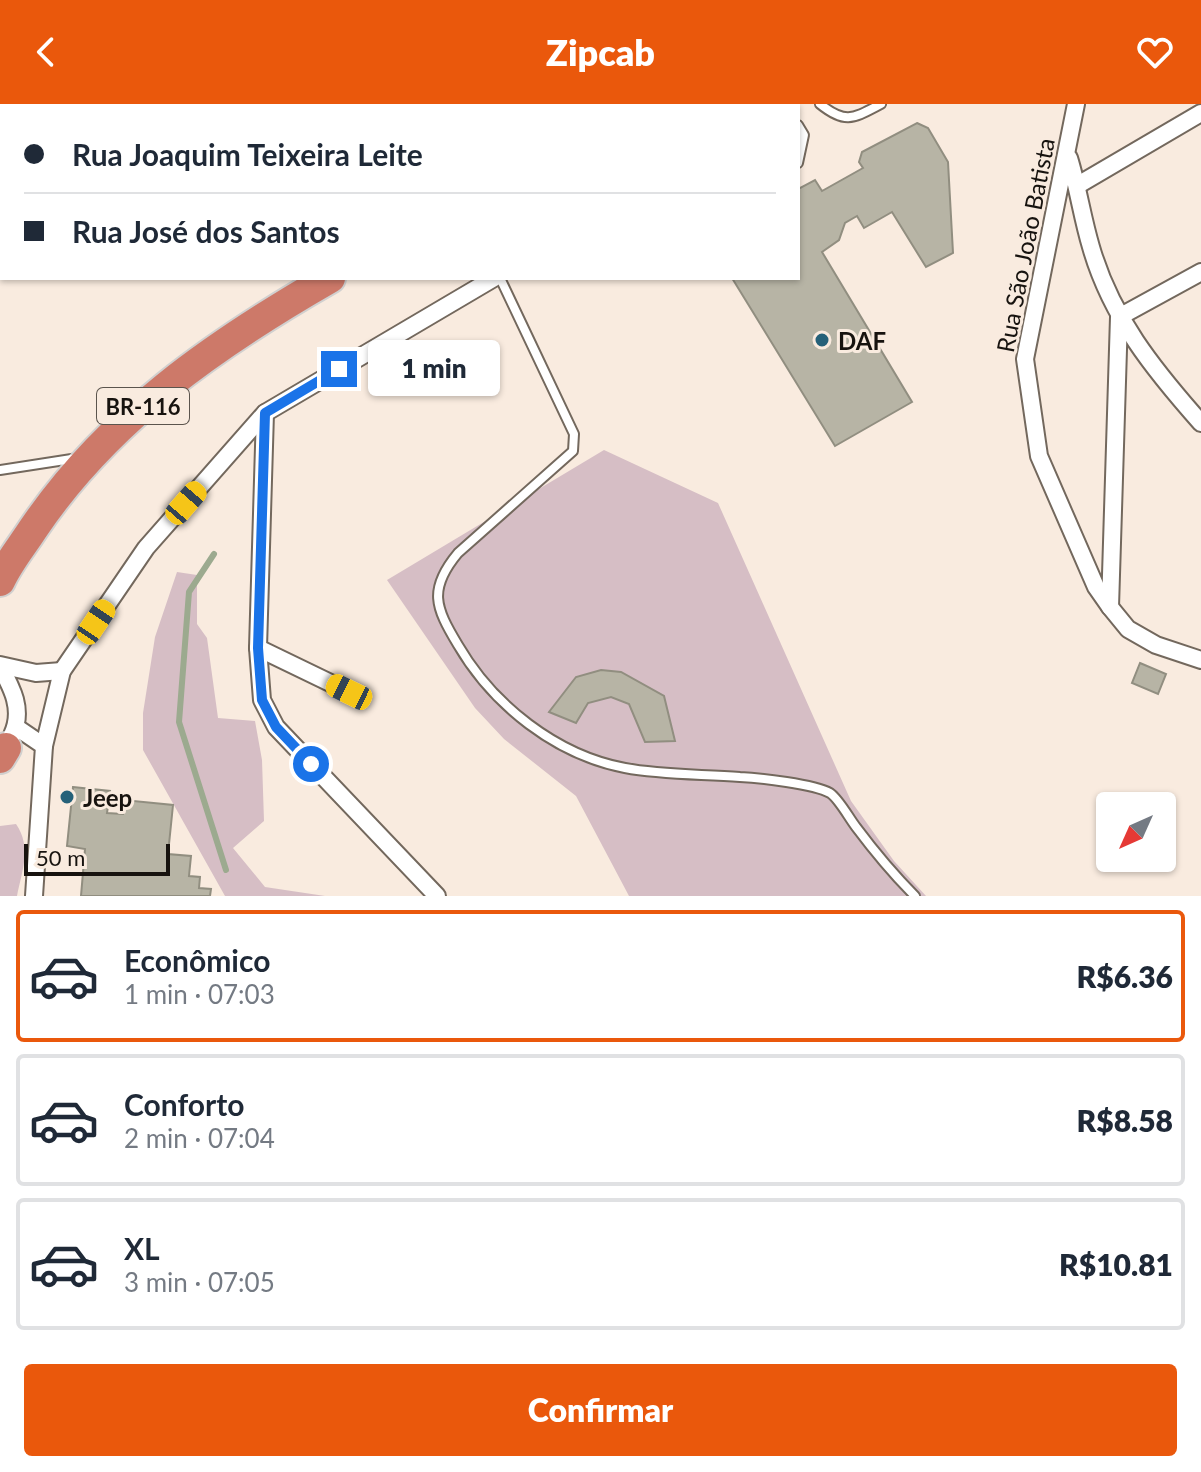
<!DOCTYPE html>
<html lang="pt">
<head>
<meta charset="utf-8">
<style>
	:root { --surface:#fff; --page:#f6f6f7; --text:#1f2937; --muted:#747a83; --line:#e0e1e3; --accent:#ea580c }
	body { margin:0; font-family:Lato,sans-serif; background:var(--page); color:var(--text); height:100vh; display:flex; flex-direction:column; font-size:30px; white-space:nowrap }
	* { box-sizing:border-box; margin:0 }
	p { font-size:26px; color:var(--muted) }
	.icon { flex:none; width:44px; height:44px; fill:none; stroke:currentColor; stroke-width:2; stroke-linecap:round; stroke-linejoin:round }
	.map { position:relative; height:792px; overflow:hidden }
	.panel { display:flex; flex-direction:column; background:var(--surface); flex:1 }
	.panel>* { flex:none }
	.top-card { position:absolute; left:0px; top:0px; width:800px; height:176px; box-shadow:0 2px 6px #0004; display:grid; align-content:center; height:176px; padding:0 24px; background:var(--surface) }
	.needle { width:52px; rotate:225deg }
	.fabs { position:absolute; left:1096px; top:688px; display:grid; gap:16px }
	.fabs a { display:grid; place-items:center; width:80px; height:80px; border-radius:8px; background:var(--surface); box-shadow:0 2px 6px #0004; font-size:40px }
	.scale { position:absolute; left:24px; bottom:20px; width:146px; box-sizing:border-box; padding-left:8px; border:4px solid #17130f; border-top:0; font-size:22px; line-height:28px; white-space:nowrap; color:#17130f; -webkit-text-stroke:6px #f9ebdf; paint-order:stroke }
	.end { position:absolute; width:36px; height:36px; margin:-18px; border:10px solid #1a73e8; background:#fff; box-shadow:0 0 0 4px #fff }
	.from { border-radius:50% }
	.bubble { position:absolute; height:56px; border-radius:8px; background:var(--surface); box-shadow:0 2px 6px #0004; font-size:26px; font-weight:800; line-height:56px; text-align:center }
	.car { position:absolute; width:24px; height:48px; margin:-24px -12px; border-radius:10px; box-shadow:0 0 6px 2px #0007; background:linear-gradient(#f5c518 24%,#345 0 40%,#f5c518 0 76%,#345 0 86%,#f5c518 0) }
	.top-card b { display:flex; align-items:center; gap:28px; height:76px; font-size:30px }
	.top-card b+b { border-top:2px solid var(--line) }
	.top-card i { width:20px; height:20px; background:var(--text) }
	ul { padding:14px 0 0; list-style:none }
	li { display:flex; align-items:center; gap:24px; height:132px; margin:0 16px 12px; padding:0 8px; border:4px solid var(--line); border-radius:8px }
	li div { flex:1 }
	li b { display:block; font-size:30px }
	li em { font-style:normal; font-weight:800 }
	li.current { border-color:var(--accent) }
	li>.icon { width:72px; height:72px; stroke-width:1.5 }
	.cta { display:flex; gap:16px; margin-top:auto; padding:16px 24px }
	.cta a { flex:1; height:92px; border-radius:8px; background:var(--accent); color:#fff; font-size:32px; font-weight:800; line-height:92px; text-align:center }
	header { display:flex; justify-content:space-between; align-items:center; height:104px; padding:0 24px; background:var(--accent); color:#fff; font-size:36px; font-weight:800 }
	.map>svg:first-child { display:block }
	.green { fill:#d6bec5 }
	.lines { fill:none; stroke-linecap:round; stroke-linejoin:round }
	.stream { stroke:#9caa8f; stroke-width:6 }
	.building { fill:#b7b4a5; stroke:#918e80; stroke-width:2 }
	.lane-casing { stroke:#73685d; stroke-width:12 }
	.street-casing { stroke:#73685d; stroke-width:20 }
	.highway-casing { stroke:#d1d0cf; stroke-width:34 }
	.lane { stroke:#fff; stroke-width:8 }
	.street { stroke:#fff; stroke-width:16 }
	.highway { stroke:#cd7969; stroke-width:30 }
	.route { stroke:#1a73e8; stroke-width:10 }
	.poi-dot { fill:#266179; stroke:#f9ebdf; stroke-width:3 }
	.labels { text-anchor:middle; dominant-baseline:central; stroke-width:6; stroke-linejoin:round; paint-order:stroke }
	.shield { fill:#f9ebdf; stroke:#5b544d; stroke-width:2 }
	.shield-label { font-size:22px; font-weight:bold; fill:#17130f }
	.street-label { font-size:24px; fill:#17130f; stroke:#f9ebdf }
	.poi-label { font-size:24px; font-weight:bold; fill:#17130f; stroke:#f9ebdf; text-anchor:start }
</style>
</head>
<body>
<header><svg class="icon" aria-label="back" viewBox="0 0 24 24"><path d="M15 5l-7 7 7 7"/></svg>Zipcab<svg class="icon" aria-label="heart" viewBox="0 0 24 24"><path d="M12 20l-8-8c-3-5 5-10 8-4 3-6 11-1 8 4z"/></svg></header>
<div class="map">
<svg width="1201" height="792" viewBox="0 0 1201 792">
	<rect width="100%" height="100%" fill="#f9ebdf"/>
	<g class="green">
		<polygon points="604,346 718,399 851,697 894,757 926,792 629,792 576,692 504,635 475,604 387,476"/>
		<polygon points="177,468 197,471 197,520 207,534 218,614 255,617 262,656 264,717 233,744 265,783 325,792 225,792 143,646 143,609 155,533"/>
		<path d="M16,720C32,743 22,767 17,792H0V722Z"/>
	</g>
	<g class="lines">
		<polyline class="stream" points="214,450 189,488 179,618 226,766"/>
	</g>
	<g class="building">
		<polygon points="917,19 928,24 948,58 953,149 926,163 892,108 864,124 857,112 845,119 839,136 822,148 912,298 835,342 732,174 798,174 798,85 815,76 822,87 863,64 859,58 862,48"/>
		<polygon points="1140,559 1166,570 1158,590 1132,579"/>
		<polygon points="601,566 621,568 664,592 675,637 645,638 629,600 611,593 588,599 576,619 549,608 576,573"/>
		<polygon points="73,683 110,687 107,709 123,710 124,696 173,701 168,750 191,752 189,772 200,773 199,784 211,785 210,792 81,792 85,745 67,742"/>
	</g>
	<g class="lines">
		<defs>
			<g id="lane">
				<polyline points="785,0 786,2"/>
				<path d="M820,0C846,21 854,14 881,0"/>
				<polyline points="798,21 804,31 798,59"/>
				<path d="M500,174L574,330L573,347L458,449C428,485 435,503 458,541C493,601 556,651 625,664C662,671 702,670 740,673C760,674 814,680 830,689C839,695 849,714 856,723C874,747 893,770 915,792"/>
				<polyline points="0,366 78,354"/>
			</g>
			<g id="street">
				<polyline points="1076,0 1025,255 1039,352 1096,483 1110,503 1128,525 1156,541 1201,556"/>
				<polyline points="768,2 771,0"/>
				<path d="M1069,54C1078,83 1082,113 1091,143C1111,213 1154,266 1201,319"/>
				<polyline points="1078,81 1201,9"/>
				<polyline points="265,309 258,544 262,596 276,623 437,792"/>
				<polyline points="1110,503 1119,213 1201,168"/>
				<polyline points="258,544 349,588"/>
				<polyline points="0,561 36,569 62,567"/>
				<path d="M0,562C12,584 24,606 12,631"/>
				<polyline points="16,623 44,642 34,792"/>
				<polyline points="44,642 62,567 146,444 265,309 494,174"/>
			</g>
			<g id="highway">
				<polyline points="623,2 627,0"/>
				<path d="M0,477C8,459 22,442 33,425C108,314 215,240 330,174"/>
				<polyline points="0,654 6,644"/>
			</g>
		</defs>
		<use href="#lane" class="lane-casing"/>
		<use href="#street" class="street-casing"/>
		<use href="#highway" class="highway-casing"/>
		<use href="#lane" class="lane"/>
		<use href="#street" class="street"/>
		<use href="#highway" class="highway"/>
	</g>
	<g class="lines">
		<polyline class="route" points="311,660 276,623 262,596 258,544 265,309 339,265"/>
	</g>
	<g class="poi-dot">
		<circle cx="822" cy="236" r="8"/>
		<circle cx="67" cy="693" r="8"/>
	</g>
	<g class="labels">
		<rect class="shield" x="97" y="284" width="92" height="36" rx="6"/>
		<g class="shield-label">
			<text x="143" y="302">BR-116</text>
		</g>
		<g class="street-label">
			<text transform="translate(1025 141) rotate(-79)">Rua São João Batista</text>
		</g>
		<g class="poi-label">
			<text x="838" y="236">DAF</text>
			<text x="83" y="693">Jeep</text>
		</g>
	</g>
</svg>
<div class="fabs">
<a><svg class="needle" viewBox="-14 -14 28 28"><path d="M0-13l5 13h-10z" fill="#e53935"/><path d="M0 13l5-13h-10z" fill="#747a83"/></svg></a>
</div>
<div class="scale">50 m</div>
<i class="end from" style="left:311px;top:660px"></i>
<i class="end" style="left:339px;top:265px"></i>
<div class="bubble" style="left:368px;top:236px;width:132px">1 min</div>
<i class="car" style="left:186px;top:399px;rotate:41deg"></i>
<i class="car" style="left:96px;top:518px;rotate:34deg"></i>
<i class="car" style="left:349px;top:588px;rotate:296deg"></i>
<div class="top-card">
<b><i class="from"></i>Rua Joaquim Teixeira Leite</b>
<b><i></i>Rua José dos Santos</b>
</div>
</div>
<section class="panel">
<ul>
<li class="current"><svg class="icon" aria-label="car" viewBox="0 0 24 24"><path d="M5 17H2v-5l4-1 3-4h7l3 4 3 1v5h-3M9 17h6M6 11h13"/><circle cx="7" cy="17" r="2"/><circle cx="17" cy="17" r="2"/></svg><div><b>Econômico</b><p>1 min · 07:03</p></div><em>R$6.36</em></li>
<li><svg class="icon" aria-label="car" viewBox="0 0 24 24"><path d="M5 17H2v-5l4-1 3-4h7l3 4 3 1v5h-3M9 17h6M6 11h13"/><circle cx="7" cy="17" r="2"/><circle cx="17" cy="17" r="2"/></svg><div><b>Conforto</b><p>2 min · 07:04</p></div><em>R$8.58</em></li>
<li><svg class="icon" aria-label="car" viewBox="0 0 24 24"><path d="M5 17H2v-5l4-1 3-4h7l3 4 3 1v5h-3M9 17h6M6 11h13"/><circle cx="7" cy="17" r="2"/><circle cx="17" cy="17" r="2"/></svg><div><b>XL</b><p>3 min · 07:05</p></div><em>R$10.81</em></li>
</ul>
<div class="cta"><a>Confirmar</a></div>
</section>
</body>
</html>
